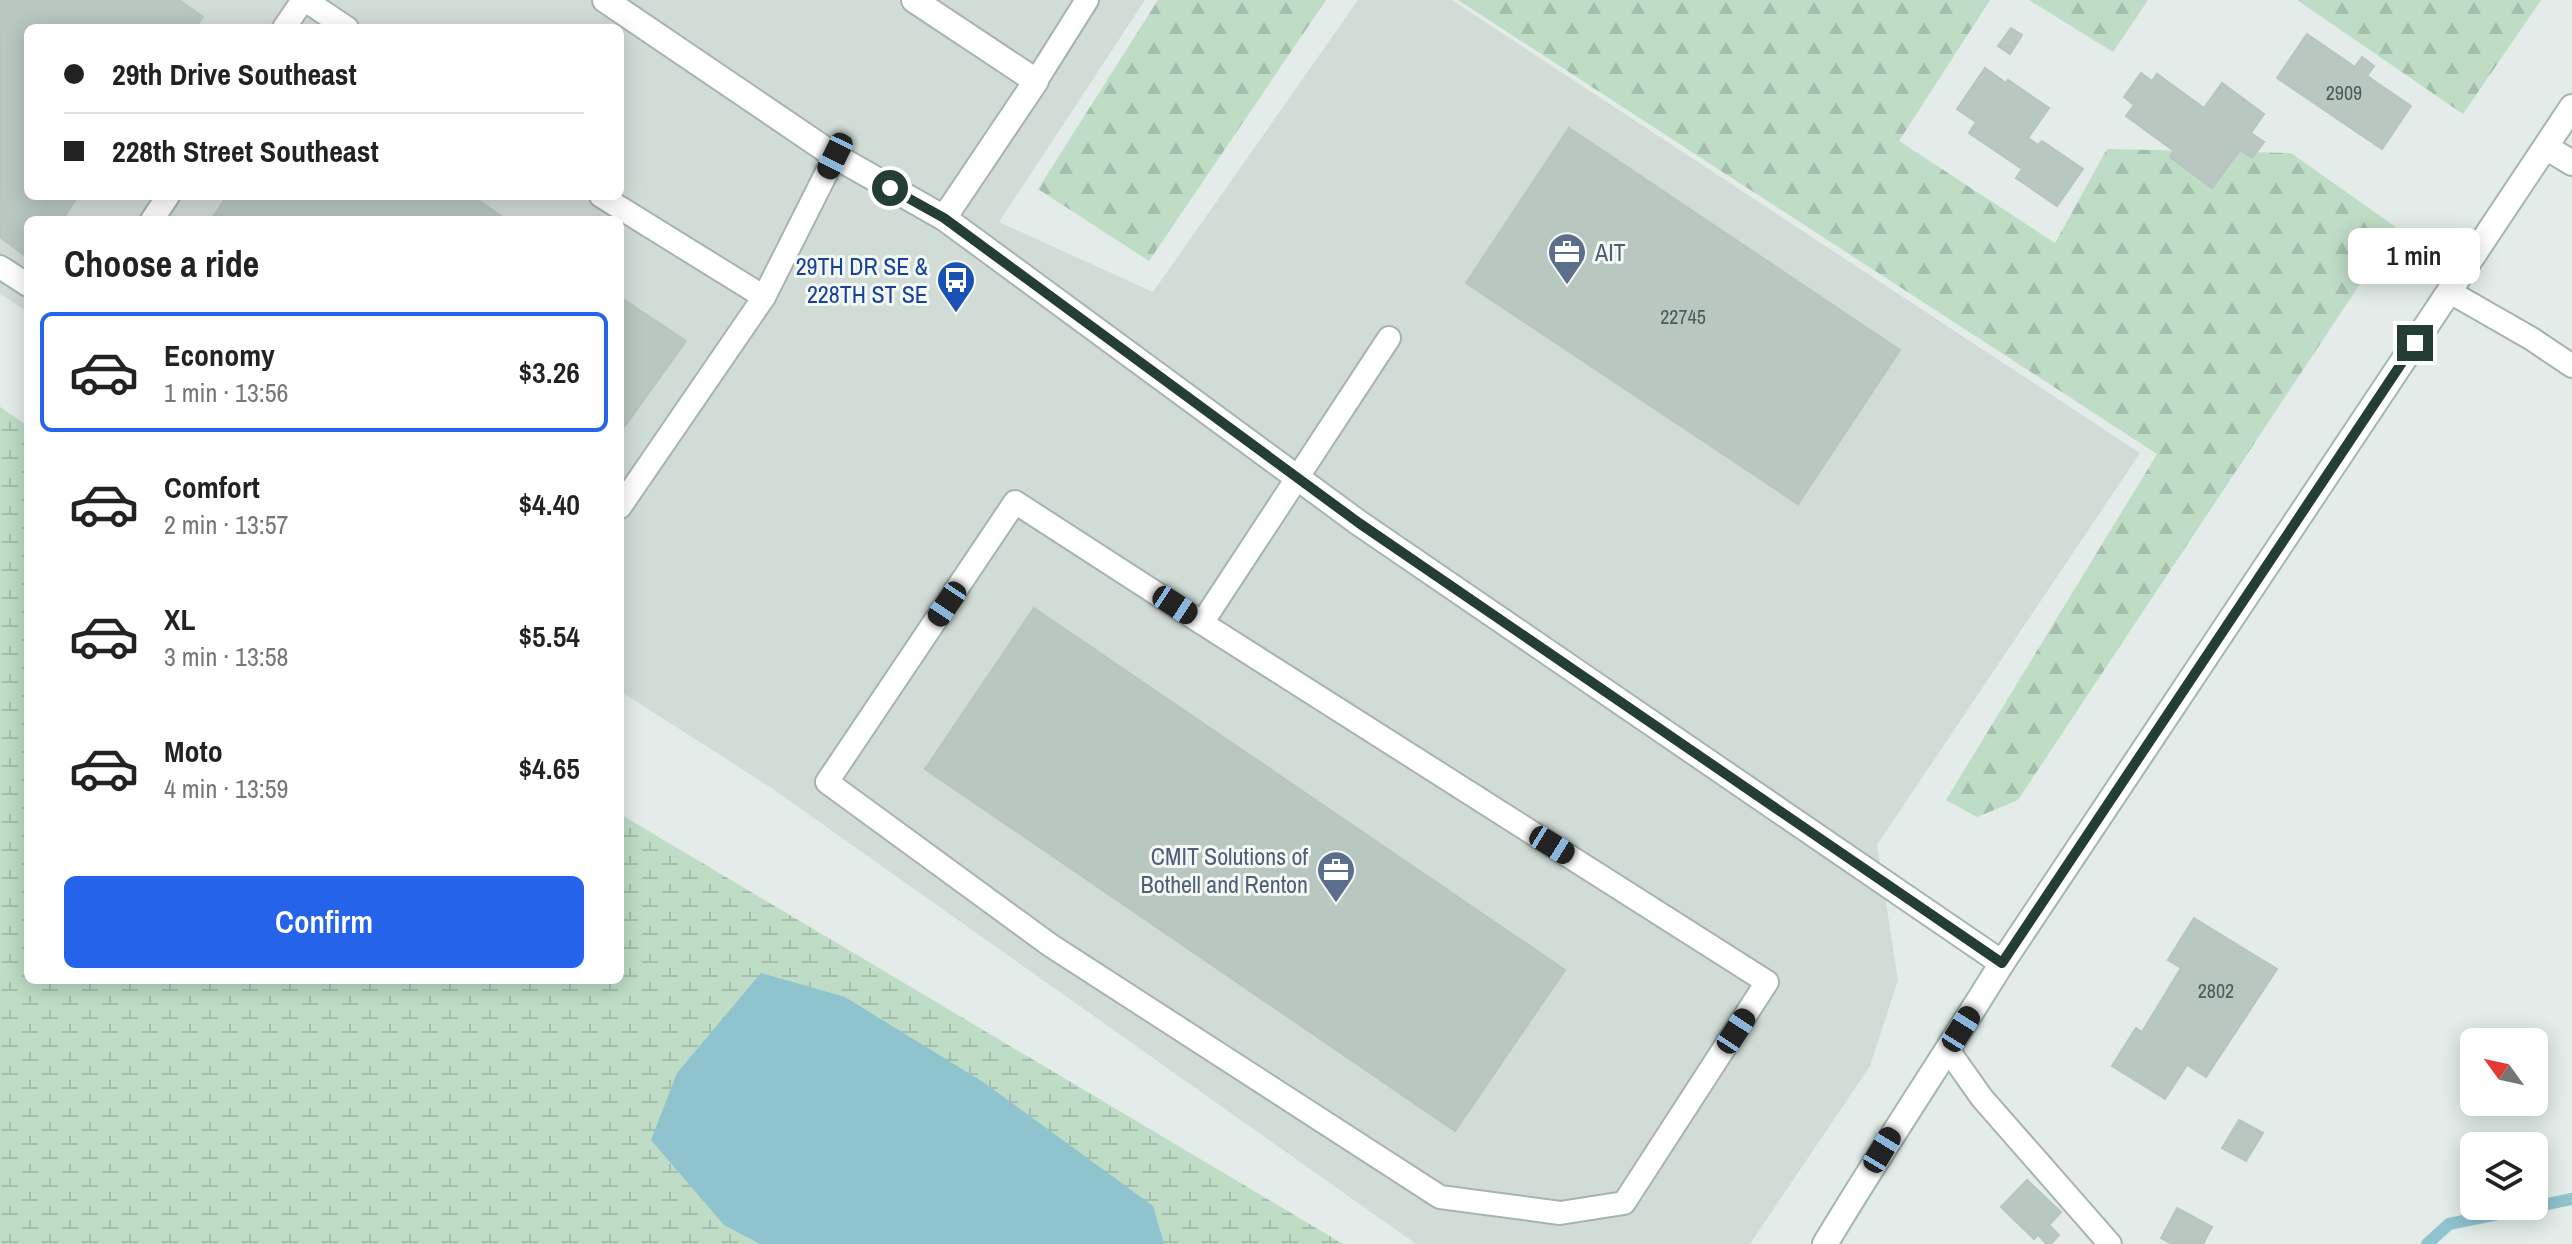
<!DOCTYPE html>
<html lang="en">
<head>
<meta charset="utf-8">
<style>
	:root { --surface:#fff; --page:#f2f2f2; --text:#222; --muted:#767676; --line:#e0e0e0; --accent:#2563eb }
	body { margin:0; font-family:"Archivo Narrow",sans-serif; background:var(--page); color:var(--text); height:100vh; display:flex; flex-direction:column; font-size:30px; white-space:nowrap }
	* { box-sizing:border-box; margin:0 }
	p { font-size:26px; color:var(--muted) }
	.icon { flex:none; width:44px; height:44px; fill:none; stroke:currentColor; stroke-width:2; stroke-linecap:round; stroke-linejoin:round }
	.map { position:relative; flex:1; overflow:hidden }
	.sheet { position:absolute; left:24px; top:216px; width:600px; height:768px; display:flex; flex-direction:column; background:var(--surface); border-radius:12px; box-shadow:0 4px 20px #0003 }
	.sheet>* { flex:none }
	.banner { position:absolute; left:24px; top:24px; width:600px; height:176px; border-radius:12px; box-shadow:0 4px 20px #0003; display:grid; align-content:center; height:176px; padding:0 40px; background:var(--surface) }
	.needle { width:52px; rotate:303deg }
	.tools { position:absolute; left:2460px; top:1028px; display:grid; gap:16px }
	.tools a { display:grid; place-items:center; width:88px; height:88px; border-radius:12px; background:var(--surface); box-shadow:0 4px 20px #0003; font-size:40px }
	.end { position:absolute; width:36px; height:36px; margin:-18px; border:10px solid #243d36; background:#fff; box-shadow:0 0 0 4px #fff }
	.from { border-radius:50% }
	.bubble { position:absolute; height:56px; border-radius:12px; background:var(--surface); box-shadow:0 4px 20px #0003; font-size:26px; font-weight:600; line-height:56px; text-align:center }
	.car { position:absolute; width:24px; height:48px; margin:-24px -12px; border-radius:10px; box-shadow:0 0 6px 2px #0007; background:linear-gradient(#222 24%,#8ab4d8 0 40%,#222 0 76%,#8ab4d8 0 86%,#222 0) }
	.banner b { display:flex; align-items:center; gap:28px; height:76px; font-size:30px }
	.banner b+b { border-top:2px solid var(--line) }
	.banner i { width:20px; height:20px; background:var(--text) }
	ul { padding:0; list-style:none }
	li { display:flex; align-items:center; gap:24px; height:120px; margin:0 16px 12px; padding:0 24px; border:4px solid transparent; border-radius:12px }
	li div { flex:1 }
	li b { display:block; font-size:30px }
	li em { font-style:normal; font-weight:600 }
	li.selected { border-color:var(--accent) }
	li>.icon { width:72px; height:72px; stroke-width:1.5 }
	h2 { padding:0 40px; font-size:36px; line-height:96px }
	.action { display:flex; gap:16px; margin-top:auto; padding:16px 40px }
	.action a { flex:1; height:92px; border-radius:12px; background:var(--accent); color:#fff; font-size:32px; font-weight:600; line-height:92px; text-align:center }
	.map>svg:first-child { display:block }
	.built { fill:#d2dcd7; fill-rule:evenodd }
	.forest { fill:url(#forest-firs) }
	.wetland { fill:url(#wetland-marsh) }
	.water { fill:#8fc3ce }
	.lines { fill:none; stroke-linecap:round; stroke-linejoin:round }
	.stream { stroke:#8fc3ce; stroke-width:12 }
	.building { fill:#b9c7c1; stroke:#b6c6bf; stroke-width:2 }
	.service-casing { stroke:#a6b4af; stroke-width:26 }
	.minor-casing { stroke:#a6b4af; stroke-width:28 }
	.tertiary-casing { stroke:#a6b4af; stroke-width:28 }
	.secondary-casing { stroke:#a2b7b0; stroke-width:28 }
	.service { stroke:#fff; stroke-width:22 }
	.minor { stroke:#fff; stroke-width:24 }
	.tertiary { stroke:#fff; stroke-width:24 }
	.secondary { stroke:#fff; stroke-width:24 }
	.route { stroke:#243d36; stroke-width:10 }
	.labels { text-anchor:middle; dominant-baseline:central; stroke-width:6; stroke-linejoin:round; paint-order:stroke }
	.number-label { font-size:20px; fill:#496059 }
	.service-label { font-size:24px; fill:#4e5e75; stroke:#f4f9f6; text-anchor:start }
	.transit-label { font-size:24px; fill:#164399; stroke:#f4f9f6; text-anchor:end }
</style>
</head>
<body>
<div class="map">
<svg width="2572" height="1244" viewBox="0 0 2572 1244">
	<defs>
		<pattern id="forest-firs" width="22" height="20" patternUnits="userSpaceOnUse" patternTransform="scale(2)"><rect width="22" height="20" fill="#bedcc6"/><path d="M5 1l3.5 6h-7zM16 11l3.5 6h-7z" fill="#a3beab"/></pattern>
		<pattern id="wetland-marsh" width="20" height="14" patternUnits="userSpaceOnUse" patternTransform="scale(2)"><rect width="20" height="14" fill="#bedcc6"/><path d="M1 5h8M5 5V1M11 12h8M15 12V8" fill="none" stroke="#a3beab"/></pattern>
	</defs>
	<rect width="100%" height="100%" fill="#e3ece8"/>
	<path class="built" d="M0,0H1145L999,222L1153,292L1358,0H1452L2140,453L1877,845L1898,980L1870,1066L1750,1244H1416L770,787L620,691V220H28V312L0,294ZM28,28H620V196H28Z"/>
	<g class="forest">
		<polygon points="1158,0 1326,0 1149,261 1038,189"/>
		<polygon points="1458,0 1990,0 1899,141 2055,243 2107,149 2291,153 2397,228 2018,800 1977,817 1946,800 2157,454"/>
		<polygon points="2029,0 2148,0 2113,52"/>
		<polygon points="2297,0 2541,0 2463,114"/>
	</g>
	<polygon class="wetland" points="0,407 28,426 28,980 620,980 620,814 1343,1244 0,1244"/>
	<polygon class="water" points="761,973 845,997 983,1082 1153,1206 1164,1244 760,1244 724,1225 651,1140 677,1073"/>
	<g class="lines">
		<polyline class="stream" points="2427,1244 2449,1224 2572,1199"/>
	</g>
	<g class="building">
		<polygon points="0,0 179,0 203,17 195,28 28,28 28,196 78,196 62,220 28,220 28,258 0,237"/>
		<polygon points="2011,28 2022,35 2010,54 1998,46"/>
		<polygon points="2307,34 2355,67 2362,57 2374,66 2367,76 2411,106 2382,149 2277,78"/>
		<polygon points="1985,68 2006,83 2008,80 2049,108 2028,138 2038,145 2042,141 2083,169 2057,206 2016,178 2022,169 1969,133 1976,122 1957,109"/>
		<polygon points="2141,73 2152,81 2157,74 2204,108 2222,83 2264,114 2251,133 2264,142 2252,158 2240,150 2212,188 2170,157 2174,151 2126,116 2134,105 2124,97"/>
		<polygon points="1569,128 1900,350 1798,504 1466,283"/>
		<polygon points="227,196 472,196 507,220 211,220"/>
		<polygon points="620,297 686,341 620,433"/>
		<polygon points="1034,608 1565,970 1455,1131 925,769"/>
		<polygon points="2194,918 2277,969 2206,1077 2187,1065 2165,1099 2112,1066 2136,1028 2142,1032 2181,968 2168,960"/>
		<polygon points="2239,1120 2263,1133 2246,1161 2222,1148"/>
		<polygon points="2027,1180 2061,1212 2049,1225 2059,1235 2051,1244 2047,1244 2038,1235 2034,1239 2001,1207"/>
		<polygon points="2177,1208 2212,1227 2203,1244 2172,1244 2161,1238"/>
	</g>
	<g class="lines">
		<defs>
			<g id="service">
				<polyline points="305,0 347,28"/>
				<polyline points="284,28 303,0"/>
				<polyline points="1036,81 1087,0"/>
				<polyline points="601,196 764,297 620,507"/>
				<polyline points="152,220 168,196"/>
				<polyline points="0,267 28,285"/>
				<polyline points="2450,292 2532,339 2572,366"/>
				<polyline points="764,297 835,156"/>
				<polyline points="1202,623 1767,982 1624,1203 1560,1213 1440,1197 1050,945 827,782 1015,502 1202,623 1389,338"/>
				<polyline points="1948,1050 1982,1098 2110,1244"/>
			</g>
			<g id="minor">
				<polyline points="914,0 1036,81 944,218"/>
				<polyline points="2546,147 2572,163"/>
			</g>
			<polyline id="tertiary" points="605,0 835,156 944,218 1359,523 2002,963"/>
			<path id="secondary" d="M1825,1244C1882,1149 1944,1057 2002,963L2572,107"/>
		</defs>
		<use href="#service" class="service-casing"/>
		<use href="#minor" class="minor-casing"/>
		<use href="#tertiary" class="tertiary-casing"/>
		<use href="#secondary" class="secondary-casing"/>
		<use href="#service" class="service"/>
		<use href="#minor" class="minor"/>
		<use href="#tertiary" class="tertiary"/>
		<use href="#secondary" class="secondary"/>
	</g>
	<g class="lines">
		<polyline class="route" points="890,188 944,218 1359,523 2002,963 2415,343"/>
	</g>
	<defs>
		<symbol id="office-pin" viewBox="-11 -11 22 30"><path d="M0 17L-7.5 6A9.5 9.5 0 1 1 7.5 6Z" fill="#5c6f8a" stroke="#f4f9f6"/><path d="M-6-3h4V-5.5h4V-3h4V5H-6ZM-1-4.5V-3h2v-1.5ZM-6 0V1H6V0Z" fill="#fff"/></symbol>
		<symbol id="bus-pin" viewBox="-11 -11 22 30"><path d="M0 17L-7.5 6A9.5 9.5 0 1 1 7.5 6Z" fill="#1a4fb4" stroke="#f4f9f6"/><path d="M-5-6H5V4H4V6H2V4H-2V6H-4V4H-5ZM-3.5-4V0h7V-4ZM-3.5 1.2v1.5H-2V1.2ZM2 1.2v1.5H3.5V1.2Z" fill="#fff"/></symbol>
	</defs>
	<g fill-rule="evenodd">
		<use href="#office-pin" x="1545" y="230" width="44" height="60"/>
		<use href="#bus-pin" x="934" y="258" width="44" height="60"/>
		<use href="#office-pin" x="1314" y="848" width="44" height="60"/>
	</g>
	<g class="labels">
		<g class="number-label">
			<text x="2344" y="92">2909</text>
			<text x="1683" y="316">22745</text>
			<text x="2216" y="990">2802</text>
		</g>
		<g class="service-label">
			<text x="1595" y="252">AIT</text>
			<text x="1308" y="856" text-anchor="end">CMIT Solutions of<tspan x="1308" dy="28">Bothell and Renton</tspan></text>
		</g>
		<g class="transit-label">
			<text x="928" y="266">29TH DR SE &amp;<tspan x="928" dy="28">228TH ST SE</tspan></text>
		</g>
	</g>
</svg>
<div class="tools">
<a><svg class="needle" viewBox="-14 -14 28 28"><path d="M0-13l5 13h-10z" fill="#e53935"/><path d="M0 13l5-13h-10z" fill="#767676"/></svg></a>
<a><svg class="icon" aria-label="layers" viewBox="0 0 24 24"><path d="M12 4l9 5-9 5-9-5zM3 14l9 5 9-5"/></svg></a>
</div>
<i class="end from" style="left:890px;top:188px"></i>
<i class="end" style="left:2415px;top:343px"></i>
<div class="bubble" style="left:2348px;top:228px;width:132px">1 min</div>
<i class="car" style="left:835px;top:156px;rotate:206deg"></i>
<i class="car" style="left:947px;top:604px;rotate:214deg"></i>
<i class="car" style="left:1175px;top:605px;rotate:123deg"></i>
<i class="car" style="left:1552px;top:845px;rotate:122deg"></i>
<i class="car" style="left:1961px;top:1029px;rotate:32deg"></i>
<i class="car" style="left:1736px;top:1031px;rotate:33deg"></i>
<i class="car" style="left:1882px;top:1150px;rotate:31deg"></i>
<div class="banner">
<b><i class="from"></i>29th Drive Southeast</b>
<b><i></i>228th Street Southeast</b>
</div>
<section class="sheet">
<h2>Choose a ride</h2>
<ul>
<li class="selected"><svg class="icon" aria-label="car" viewBox="0 0 24 24"><path d="M5 17H2v-5l4-1 3-4h7l3 4 3 1v5h-3M9 17h6M6 11h13"/><circle cx="7" cy="17" r="2"/><circle cx="17" cy="17" r="2"/></svg><div><b>Economy</b><p>1 min · 13:56</p></div><em>$3.26</em></li>
<li><svg class="icon" aria-label="car" viewBox="0 0 24 24"><path d="M5 17H2v-5l4-1 3-4h7l3 4 3 1v5h-3M9 17h6M6 11h13"/><circle cx="7" cy="17" r="2"/><circle cx="17" cy="17" r="2"/></svg><div><b>Comfort</b><p>2 min · 13:57</p></div><em>$4.40</em></li>
<li><svg class="icon" aria-label="car" viewBox="0 0 24 24"><path d="M5 17H2v-5l4-1 3-4h7l3 4 3 1v5h-3M9 17h6M6 11h13"/><circle cx="7" cy="17" r="2"/><circle cx="17" cy="17" r="2"/></svg><div><b>XL</b><p>3 min · 13:58</p></div><em>$5.54</em></li>
<li><svg class="icon" aria-label="car" viewBox="0 0 24 24"><path d="M5 17H2v-5l4-1 3-4h7l3 4 3 1v5h-3M9 17h6M6 11h13"/><circle cx="7" cy="17" r="2"/><circle cx="17" cy="17" r="2"/></svg><div><b>Moto</b><p>4 min · 13:59</p></div><em>$4.65</em></li>
</ul>
<div class="action"><a>Confirm</a></div>
</section>
</div>
</body>
</html>
